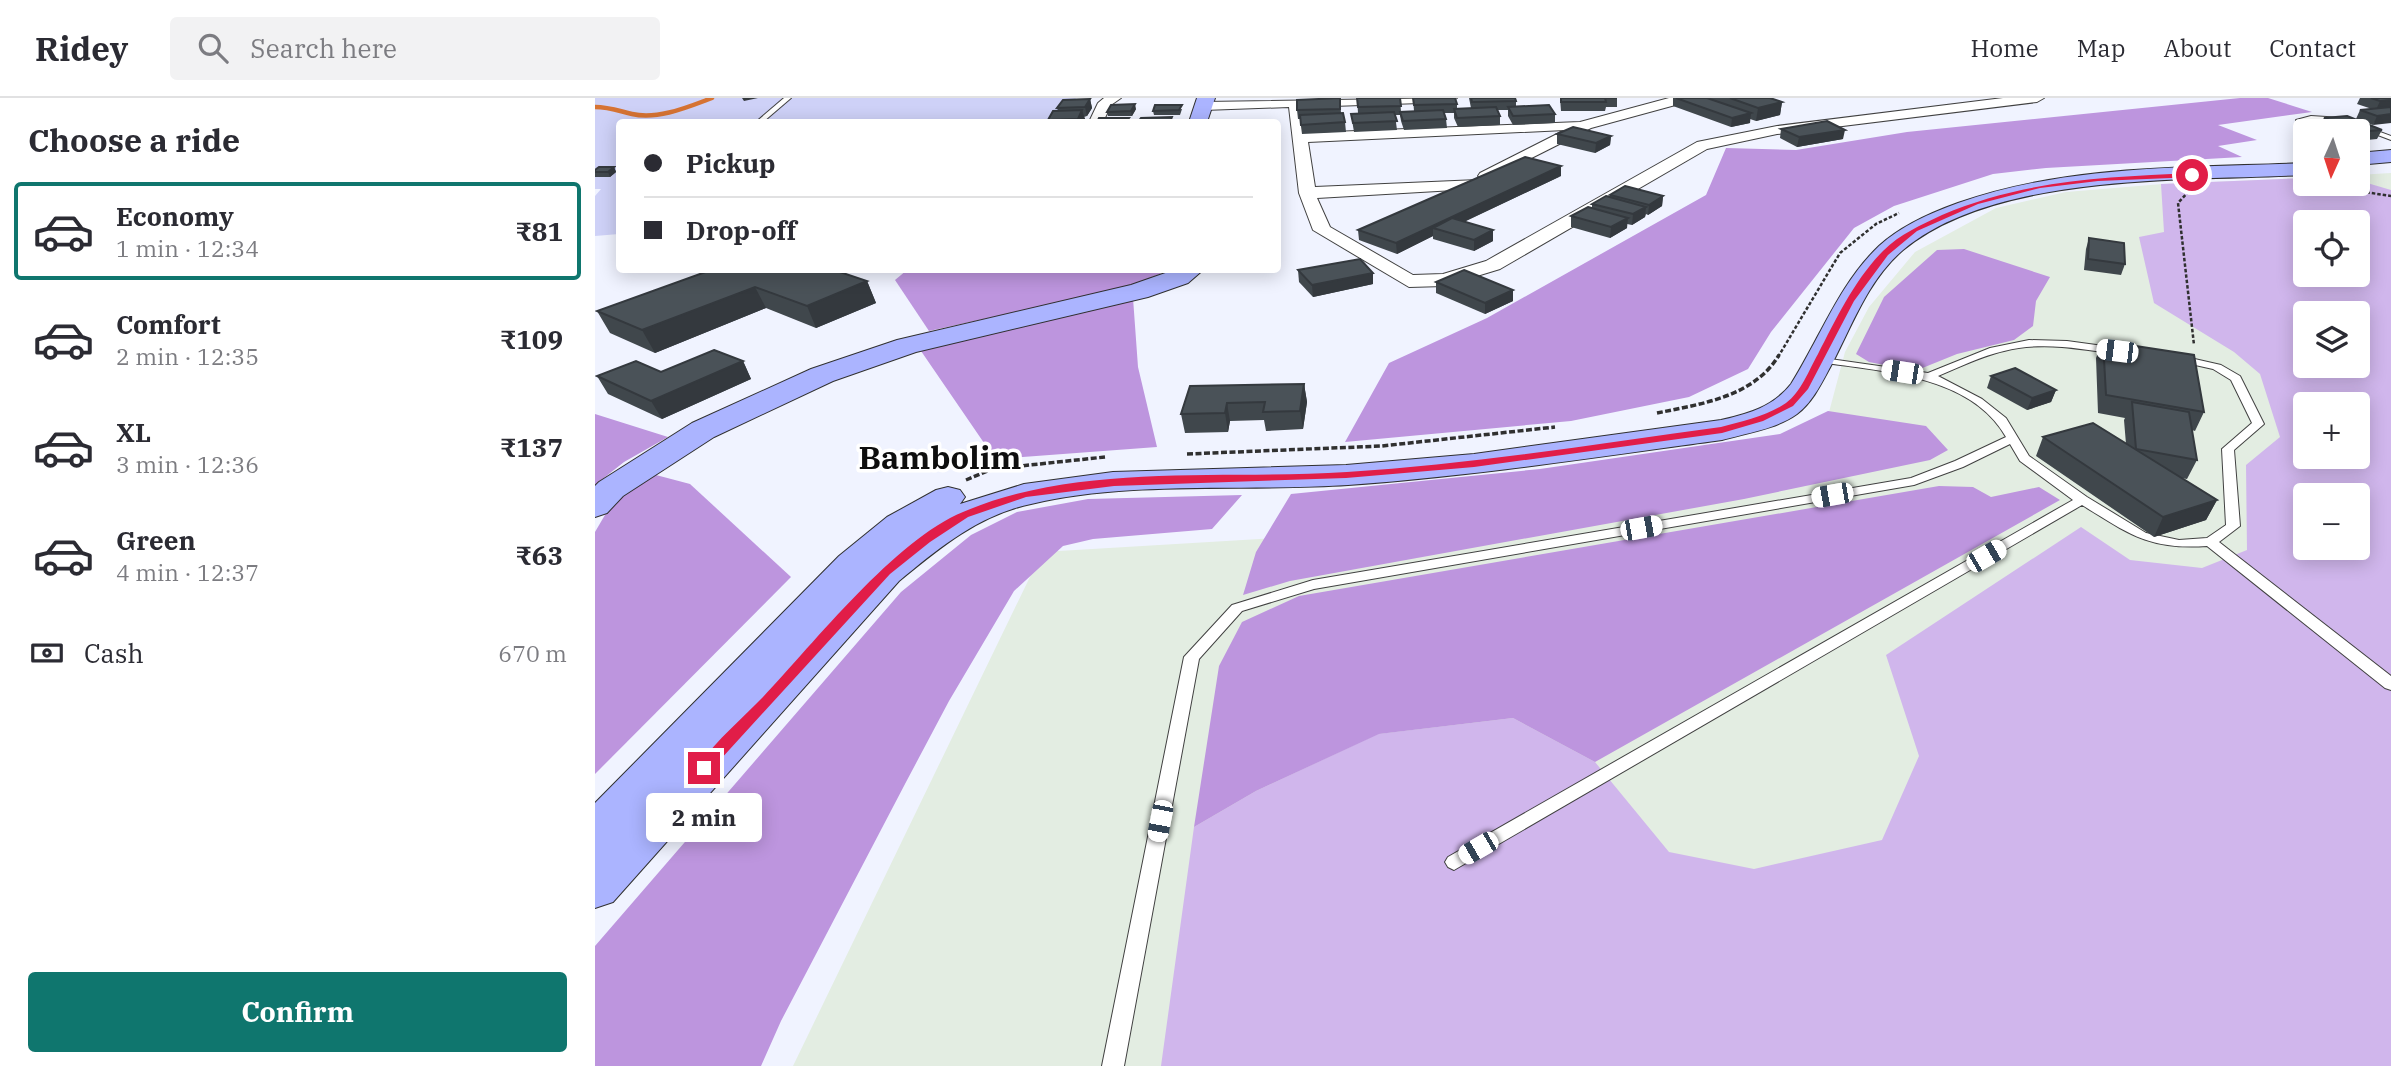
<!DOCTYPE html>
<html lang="en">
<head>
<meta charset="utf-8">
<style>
	:root { --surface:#fff; --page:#f2f2f3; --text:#2b2b33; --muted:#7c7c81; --line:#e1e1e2; --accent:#0f766e }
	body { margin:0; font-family:"IBM Plex Serif",serif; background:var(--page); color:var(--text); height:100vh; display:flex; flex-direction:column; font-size:26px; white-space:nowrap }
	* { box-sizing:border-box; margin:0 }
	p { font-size:23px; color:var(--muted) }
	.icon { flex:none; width:38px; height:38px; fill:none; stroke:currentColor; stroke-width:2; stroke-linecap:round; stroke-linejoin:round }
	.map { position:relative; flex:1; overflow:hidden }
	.drawer { display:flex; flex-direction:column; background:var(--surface); width:595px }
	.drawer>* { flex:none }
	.guide { position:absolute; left:21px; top:21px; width:665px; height:154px; border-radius:7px; box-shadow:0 4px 18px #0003; display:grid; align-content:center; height:154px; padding:0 28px; background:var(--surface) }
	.needle { width:46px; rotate:183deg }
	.controls { position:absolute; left:1698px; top:21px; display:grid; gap:14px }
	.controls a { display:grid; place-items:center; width:77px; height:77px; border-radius:7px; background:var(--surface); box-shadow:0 4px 18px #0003; font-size:35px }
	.end { position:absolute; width:32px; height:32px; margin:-16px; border:9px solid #e11d48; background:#fff; box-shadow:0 0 0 4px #fff }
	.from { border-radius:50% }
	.bubble { position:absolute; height:49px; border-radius:7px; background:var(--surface); box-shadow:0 4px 18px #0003; font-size:23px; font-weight:800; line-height:49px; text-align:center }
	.car { position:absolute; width:21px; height:42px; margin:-21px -10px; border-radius:9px; box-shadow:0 0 5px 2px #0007; background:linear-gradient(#fff 24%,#345 0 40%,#fff 0 76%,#345 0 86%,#fff 0) }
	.guide b { display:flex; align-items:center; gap:24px; height:66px; font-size:26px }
	.guide b+b { border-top:2px solid var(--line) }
	.guide i { width:18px; height:18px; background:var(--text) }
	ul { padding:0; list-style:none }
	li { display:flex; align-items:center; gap:21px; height:98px; margin:0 14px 10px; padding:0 14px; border:4px solid transparent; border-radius:7px }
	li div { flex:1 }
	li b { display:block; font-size:26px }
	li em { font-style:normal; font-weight:800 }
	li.current { border-color:var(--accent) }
	li>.icon { width:63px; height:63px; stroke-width:1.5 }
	h2 { padding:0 28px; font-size:32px; line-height:84px }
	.pay { display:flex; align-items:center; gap:18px; height:77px; padding:0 28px; font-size:26px }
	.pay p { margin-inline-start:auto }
	.action { display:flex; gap:14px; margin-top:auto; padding:14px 28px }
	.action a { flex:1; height:80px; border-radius:7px; background:var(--accent); color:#fff; font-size:28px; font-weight:800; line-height:80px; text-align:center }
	header { display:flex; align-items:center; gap:42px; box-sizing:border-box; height:98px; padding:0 35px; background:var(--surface); border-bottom:2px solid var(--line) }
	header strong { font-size:33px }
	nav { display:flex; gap:38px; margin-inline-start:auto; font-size:24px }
	.search { width:490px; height:63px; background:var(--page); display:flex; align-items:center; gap:18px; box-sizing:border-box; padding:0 24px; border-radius:7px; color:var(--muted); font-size:26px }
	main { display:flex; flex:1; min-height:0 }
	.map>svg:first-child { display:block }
	.industrial { fill:#e3ede2; fill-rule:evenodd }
	.farmland { fill:#ced1f7 }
	.green { fill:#d0b6ec; fill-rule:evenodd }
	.forest { fill:#bd95de }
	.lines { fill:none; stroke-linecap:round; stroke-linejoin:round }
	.stream { stroke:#d67333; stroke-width:4.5 }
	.lane-casing { stroke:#414141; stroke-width:2 }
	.street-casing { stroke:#414141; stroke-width:2 }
	.secondary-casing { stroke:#303030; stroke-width:2 }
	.path-far1 { stroke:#303030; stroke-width:2.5; stroke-dasharray:3.5 2; stroke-linecap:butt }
	.path { stroke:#303030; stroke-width:3.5; stroke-dasharray:6 2.5; stroke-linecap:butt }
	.lane { fill:#fff; fill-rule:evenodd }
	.street { fill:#fff; fill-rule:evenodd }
	.secondary { fill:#abb4ff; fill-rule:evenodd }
	.wall { fill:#40474c }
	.shaded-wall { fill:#34393e }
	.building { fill:#4a5258; stroke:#34393e; stroke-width:2 }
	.route { fill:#e11d48 }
	.labels { text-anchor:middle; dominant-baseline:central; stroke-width:7; stroke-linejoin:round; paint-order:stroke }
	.district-label { font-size:32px; font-weight:bold; fill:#0e0e0e; stroke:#fff }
</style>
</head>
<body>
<header>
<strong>Ridey</strong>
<div class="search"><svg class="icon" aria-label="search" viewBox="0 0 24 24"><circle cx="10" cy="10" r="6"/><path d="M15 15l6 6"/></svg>Search here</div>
<nav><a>Home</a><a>Map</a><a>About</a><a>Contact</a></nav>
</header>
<main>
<section class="drawer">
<h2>Choose a ride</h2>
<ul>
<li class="current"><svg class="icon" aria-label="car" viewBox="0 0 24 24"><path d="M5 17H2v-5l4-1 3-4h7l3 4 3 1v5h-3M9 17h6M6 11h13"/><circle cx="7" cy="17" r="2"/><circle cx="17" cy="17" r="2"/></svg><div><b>Economy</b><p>1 min · 12:34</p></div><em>₹81</em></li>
<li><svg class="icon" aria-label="car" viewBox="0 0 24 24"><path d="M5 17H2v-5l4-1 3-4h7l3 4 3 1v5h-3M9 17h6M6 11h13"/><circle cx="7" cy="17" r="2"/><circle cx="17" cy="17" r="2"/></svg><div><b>Comfort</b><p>2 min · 12:35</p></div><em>₹109</em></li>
<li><svg class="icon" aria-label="car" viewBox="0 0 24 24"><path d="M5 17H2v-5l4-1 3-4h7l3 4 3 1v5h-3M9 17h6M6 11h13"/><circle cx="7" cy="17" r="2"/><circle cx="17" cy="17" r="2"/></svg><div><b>XL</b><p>3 min · 12:36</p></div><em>₹137</em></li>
<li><svg class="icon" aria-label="car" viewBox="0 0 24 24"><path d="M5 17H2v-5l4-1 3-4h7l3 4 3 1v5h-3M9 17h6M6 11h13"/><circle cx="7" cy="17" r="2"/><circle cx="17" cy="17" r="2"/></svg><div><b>Green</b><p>4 min · 12:37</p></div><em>₹63</em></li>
</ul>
<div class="pay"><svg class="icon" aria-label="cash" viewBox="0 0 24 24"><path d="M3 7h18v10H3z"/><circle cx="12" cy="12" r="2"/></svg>Cash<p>670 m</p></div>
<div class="action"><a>Confirm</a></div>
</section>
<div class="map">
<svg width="1796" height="968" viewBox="0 0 1796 968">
	<rect width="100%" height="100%" fill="#f0f3ff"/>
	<path class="industrial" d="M1796,75V968H198L447,454L697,439L1225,348L1250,254L1274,209L1320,154L1401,110L1471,94L1567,86L1710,80V86H1762V77ZM1710,124H1762V177H1710ZM1710,215H1762V268H1710ZM1710,306H1762V359H1710ZM1710,397H1762V450H1710Z"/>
	<polygon class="farmland" points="0,0 481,0 461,24 24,24 24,136 0,138 0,98 6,91 0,91"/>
	<path class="green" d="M1710,80V86H1762V82L1796,92V968H566L599,729L661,693L783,636L918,620L1000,664L1074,754L1159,771L1287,742L1324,658L1291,557L1486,429L1535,462L1607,470L1652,452L1651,367L1685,339L1665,276L1639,254L1559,205L1544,139L1569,134L1566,86ZM1710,124H1762V177H1710ZM1710,215H1762V268H1710ZM1710,306H1762V359H1710ZM1710,397H1762V450H1710Z"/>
	<g class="forest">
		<polygon points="1645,0 1673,0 1717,14 1623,27 1662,42 1623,48 1647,59 1451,70 1398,76 1299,108 1259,130 1176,234 1153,271 1094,299 976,323 750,344 794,265 892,220 1111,97 1131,50 1201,52 1312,34"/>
		<polygon points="1369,151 1455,179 1441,203 1438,228 1419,242 1362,256 1320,273 1274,264 1261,256 1289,199 1342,152"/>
		<polygon points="312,172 569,172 565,176 526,191 334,233 300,182"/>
		<polygon points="538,200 543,269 562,349 400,361 326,253"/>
		<polygon points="1233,313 1331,328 1353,352 1335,362 1149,401 695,483 648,497 661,454 696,396 945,371 1185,336"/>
		<polygon points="0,316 73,339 29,364 0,387"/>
		<polygon points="61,377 95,386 196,479 0,676 0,434 17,405"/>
		<polygon points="1344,388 1378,389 1396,399 1444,389 1465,402 1000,664 918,620 784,636 661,693 599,729 624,568 647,524 704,498"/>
		<polygon points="647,397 617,431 498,441 468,448 419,493 354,603 310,686 186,923 166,968 0,968 0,848 306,494 376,437 422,414 493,401"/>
	</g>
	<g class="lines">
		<path class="stream" d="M0,9C14,9 24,13 37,16C63,22 93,9 117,0"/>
		<defs>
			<g id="lane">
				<polygon points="189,0 196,0 168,24 161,24"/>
				<polygon points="1716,18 1747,20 1750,22 1747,24 1716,22 1707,24 1707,29 1713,33 1710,35 1702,31 1701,22"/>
				<polygon points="1769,28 1796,38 1796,42 1767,31"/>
				<path d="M1434,242L1472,243L1523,250L1528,253L1523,256C1485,251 1447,243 1409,253C1386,258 1365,269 1343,278L1387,301L1411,320L1434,358L1492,399L1551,435L1584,442L1612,440L1631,427L1627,351L1657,325L1636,282L1618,271L1578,262L1577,260L1582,257L1626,267L1645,278L1669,326L1639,352L1645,428L1624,444L1796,578V592L1790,590L1612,448C1554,452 1534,436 1487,407L859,772L853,769L850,764L853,759L1478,402L1425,363L1415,346L1368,369L1319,387L719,491L647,513L604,561L529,968H507L589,559L637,507L718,482L1316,380L1360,363L1411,339C1376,277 1288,274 1225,264L1220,261L1221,259L1333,275L1395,250Z"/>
			</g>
			<g id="street">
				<polygon points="509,0 526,0 516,7 508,24 494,24 503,5"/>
				<polygon points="862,0 855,4 708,9 712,35 985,24 1074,0 1097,0 1095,3 996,30 891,83 883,78 885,75 970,32 713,44 720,89 883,82 885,86 877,91 722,100 735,129 818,177 848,176 891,163 1102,44 1182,28 1408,0 1449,0 1442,4 1182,36 1112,51 905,171 849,188 814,189 718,132 704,95 694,9 609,12 602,8 609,4"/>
			</g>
			<g id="secondary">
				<polygon points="602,0 620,0 612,24 594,24"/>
				<polygon points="1796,52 1796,64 1762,67 1762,55"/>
				<path d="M1710,65V77C1594,83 1401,74 1308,152C1274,181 1258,225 1238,264C1228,282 1219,303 1202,316C1181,331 1152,335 1127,342C1003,359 878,378 753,387C649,394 537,382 436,406C384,417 345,449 304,483L18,804L0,810V705L244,458L292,419L341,392L353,389L365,392L370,399L365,406L429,386L518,374L751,367L879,356L1126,322C1153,316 1178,309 1196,286C1225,240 1244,186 1284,148C1306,128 1335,115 1363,105C1474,66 1593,70 1710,65Z"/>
				<polygon points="579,172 608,172 593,185 553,199 321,254 238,283 119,339 28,398 12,415 0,419 0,388 4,384 97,325 216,271 302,242 536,187"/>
			</g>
		</defs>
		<use href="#lane" class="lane-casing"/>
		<use href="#street" class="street-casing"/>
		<use href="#secondary" class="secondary-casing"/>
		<g class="path-far1">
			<polyline points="1717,86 1796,98"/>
			<polyline points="1594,93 1583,105 1599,247"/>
			<polyline points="1183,259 1245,155 1281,126 1304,115"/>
		</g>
		<g class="path">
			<path d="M1062,315C1106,306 1159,299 1184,257"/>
			<polyline points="592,356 787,348 960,329"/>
			<polyline points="371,382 397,371 510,359"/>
		</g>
		<use href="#lane" class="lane"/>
		<use href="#street" class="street"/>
		<use href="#secondary" class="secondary"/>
	</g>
	<g class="wall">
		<polygon points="745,0 746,15 750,24 751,34 707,36 705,21 703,21 702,12"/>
		<polygon points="762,0 805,0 806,14 819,13 818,0 862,6 862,11 876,10 874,0 920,0 921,3 921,9 960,16 960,25 918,27 913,18 913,12 902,12 905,18 905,27 863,29 859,20 859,15 849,15 851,21 852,30 809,32 806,23 805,17 800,17 802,32 759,34 756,16 763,15"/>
		<polygon points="965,0 1022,0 1022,9 1011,9 1010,13 966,13"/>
		<polygon points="1078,0 1175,0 1187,4 1185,17 1161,23 1155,21 1155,25 1136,29 1078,8"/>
		<polygon points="1765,0 1796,0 1778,27 1761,21 1765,12 1777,11 1762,6"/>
		<polygon points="495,1 497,10 492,18 489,19 490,21 488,24 453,24 453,22 463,13 462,10"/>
		<polygon points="541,11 537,18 513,18 512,14"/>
		<polygon points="587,11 585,17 559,17 558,13"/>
		<polygon points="1729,20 1787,32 1782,41 1762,43 1762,33 1735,33 1725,29"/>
		<polygon points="1186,31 1248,41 1202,49 1185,40"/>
		<polygon points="962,36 1016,38 1015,47 1000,55 962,46"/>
		<polygon points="19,69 21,74 15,79 0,79 0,72"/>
		<polygon points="966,78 869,124 898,143 879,153 838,141 838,138 802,156 764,142 763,132"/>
		<polygon points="1015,97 1068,98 1067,108 1053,117 1051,116 1050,119 1037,127 1032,126 1032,130 1015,140 976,129 976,118 997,110 997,106 1015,99"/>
		<polygon points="1494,140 1530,166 1526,177 1489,172 1491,151"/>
		<polygon points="116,172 272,183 281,205 221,230 171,210 60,255 15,235 2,213"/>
		<polygon points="703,172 778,175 778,186 718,199 704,184"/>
		<polygon points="841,184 918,203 890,216 841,195"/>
		<polygon points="1508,243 1609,314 1600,333 1597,332 1602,362 1592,381 1586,380 1622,402 1611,422 1559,439 1441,358 1448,339 1531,346 1529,322 1530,320 1503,315 1501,260"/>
		<polygon points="148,263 156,281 67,321 13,296 2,278 66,274"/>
		<polygon points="1396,278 1461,292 1456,304 1432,312 1392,290"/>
		<polygon points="709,286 712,304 708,331 671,333 669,322 635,323 633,334 590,335 586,316"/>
	</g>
	<g class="shaded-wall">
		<polygon points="147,0 163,0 149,3"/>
		<polygon points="495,1 497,10 492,18 490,9"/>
		<polygon points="1796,2 1796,10 1781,12 1785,3"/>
		<polygon points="1187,4 1185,17 1161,23 1163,10"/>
		<polygon points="540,6 541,11 537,18 536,13"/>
		<polygon points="487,12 490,21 488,24 484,24 483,21"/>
		<polygon points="1156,15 1155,25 1136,29 1137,20"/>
		<polygon points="1796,16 1796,25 1778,27 1782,18"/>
		<polygon points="1250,32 1248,41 1202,49 1204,39"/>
		<polygon points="1016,38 1015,47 1000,55 1001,45"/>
		<polygon points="966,68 966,78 849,133 838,130 838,138 802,156 801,145"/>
		<polygon points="19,69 21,74 15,79 13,74"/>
		<polygon points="1068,98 1067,108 1053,117 1054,107"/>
		<polygon points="1051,109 1050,119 1037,127 1038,116"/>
		<polygon points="1033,120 1032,130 1015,140 1016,129"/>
		<polygon points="898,132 898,143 879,153 879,142"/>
		<polygon points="778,175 778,186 718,199 717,187"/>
		<polygon points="272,183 281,205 221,230 212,208"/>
		<polygon points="160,189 171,210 60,255 47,232"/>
		<polygon points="918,192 918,203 890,216 890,205"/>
		<polygon points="148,263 156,281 67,321 56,303"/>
		<polygon points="709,286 712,304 708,331 705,313"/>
		<polygon points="1461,292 1456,304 1432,312 1437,300"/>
		<polygon points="632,305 635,323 633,334 630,315"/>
		<polygon points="1622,402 1611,422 1559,439 1568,419"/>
	</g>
	<g class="building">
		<polygon points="745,0 745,11 702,12 702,2"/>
		<polygon points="762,0 805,0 806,8 763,9"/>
		<polygon points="818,0 860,0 862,6 819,7"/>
		<polygon points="876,0 920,0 921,3 877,4"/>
		<polygon points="966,0 1022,0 1010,0 1011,4 966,4"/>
		<polygon points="1081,0 1112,0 1156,15 1137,20"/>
		<polygon points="1135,0 1175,0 1187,4 1163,10"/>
		<polygon points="1776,0 1796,0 1796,2 1785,3"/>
		<polygon points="495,1 490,9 462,10 468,2"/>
		<polygon points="540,6 536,13 512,14 516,7"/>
		<polygon points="560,7 587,7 584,12 558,13"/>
		<polygon points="954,7 960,16 918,18 913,9"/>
		<polygon points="901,9 905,18 862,20 859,11"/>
		<polygon points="1796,9 1796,16 1782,18 1765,12"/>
		<polygon points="487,12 483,21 453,22 458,13"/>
		<polygon points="848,12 851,21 808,23 805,14"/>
		<polygon points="799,14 802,23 758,25 756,16"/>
		<polygon points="748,15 750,24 706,27 705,17"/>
		<polygon points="1752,18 1787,32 1763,34 1729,20"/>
		<polygon points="577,19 575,24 543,24 546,20"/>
		<polygon points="504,20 534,20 531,24 502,24"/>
		<polygon points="1232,23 1250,32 1204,39 1186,31"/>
		<polygon points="978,29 1016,38 1001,45 962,36"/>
		<polygon points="930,59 966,68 801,145 763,132"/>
		<polygon points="4,69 19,69 13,74 0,74 0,72"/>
		<polygon points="1030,88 1068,98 1054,107 1015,97"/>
		<polygon points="1011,98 1051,109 1038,116 997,106"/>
		<polygon points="993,109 1033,120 1016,129 976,118"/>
		<polygon points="857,120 898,132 879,142 838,130"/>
		<polygon points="1494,140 1529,145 1530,166 1493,161"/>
		<polygon points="765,161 778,175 717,187 703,172"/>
		<polygon points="116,172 239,172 272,183 212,208 160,189 47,232 2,213"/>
		<polygon points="869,172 918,192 890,205 841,184"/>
		<polygon points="1508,243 1599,257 1609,314 1511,297"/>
		<polygon points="119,252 148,263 56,303 2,278 41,263 66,274"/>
		<polygon points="1420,270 1461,292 1437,300 1396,278"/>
		<polygon points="709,286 705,313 668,314 670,304 632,305 630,315 586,316 595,288"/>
		<polygon points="1537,304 1594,314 1602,362 1541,351"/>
		<polygon points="1498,325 1622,402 1568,419 1448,339"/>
	</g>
	<path class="route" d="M1597,75L1600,79L1503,83L1445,90L1383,106L1322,133L1293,157L1259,203L1213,291L1198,308L1168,323L1127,335L879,369L751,380L519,388L431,399L373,419L335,444L295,476L114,674L109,675L102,670C119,644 147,621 168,599C220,544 300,442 368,414C485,364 628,382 752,374C877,366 1002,346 1126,329C1148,323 1172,318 1191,305C1206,294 1214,272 1223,256C1241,221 1260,181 1288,153C1305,136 1326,127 1347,117C1429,82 1510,79 1597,75Z"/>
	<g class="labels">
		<g class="district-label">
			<text x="345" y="359">Bambolim</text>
		</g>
	</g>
</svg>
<div class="controls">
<a><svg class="needle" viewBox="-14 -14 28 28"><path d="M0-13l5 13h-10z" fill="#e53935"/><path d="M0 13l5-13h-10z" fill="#7c7c81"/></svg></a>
<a><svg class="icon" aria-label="locate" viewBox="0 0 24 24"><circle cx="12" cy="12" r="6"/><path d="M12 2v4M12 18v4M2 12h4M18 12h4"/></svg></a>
<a><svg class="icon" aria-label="layers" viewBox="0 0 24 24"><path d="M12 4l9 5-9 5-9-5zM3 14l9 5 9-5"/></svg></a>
<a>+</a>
<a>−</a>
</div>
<i class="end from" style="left:1597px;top:77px"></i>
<i class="end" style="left:109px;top:670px"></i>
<div class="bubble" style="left:51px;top:695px;width:116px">2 min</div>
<i class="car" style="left:1522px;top:253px;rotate:277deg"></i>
<i class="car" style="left:1307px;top:274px;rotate:279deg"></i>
<i class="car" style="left:1237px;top:397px;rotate:260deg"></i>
<i class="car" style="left:1046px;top:430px;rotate:80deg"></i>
<i class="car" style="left:1391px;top:458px;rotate:60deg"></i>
<i class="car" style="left:565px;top:723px;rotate:191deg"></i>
<i class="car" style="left:883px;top:750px;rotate:240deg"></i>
<div class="guide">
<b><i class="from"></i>Pickup</b>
<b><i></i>Drop-off</b>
</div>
</div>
</main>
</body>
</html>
